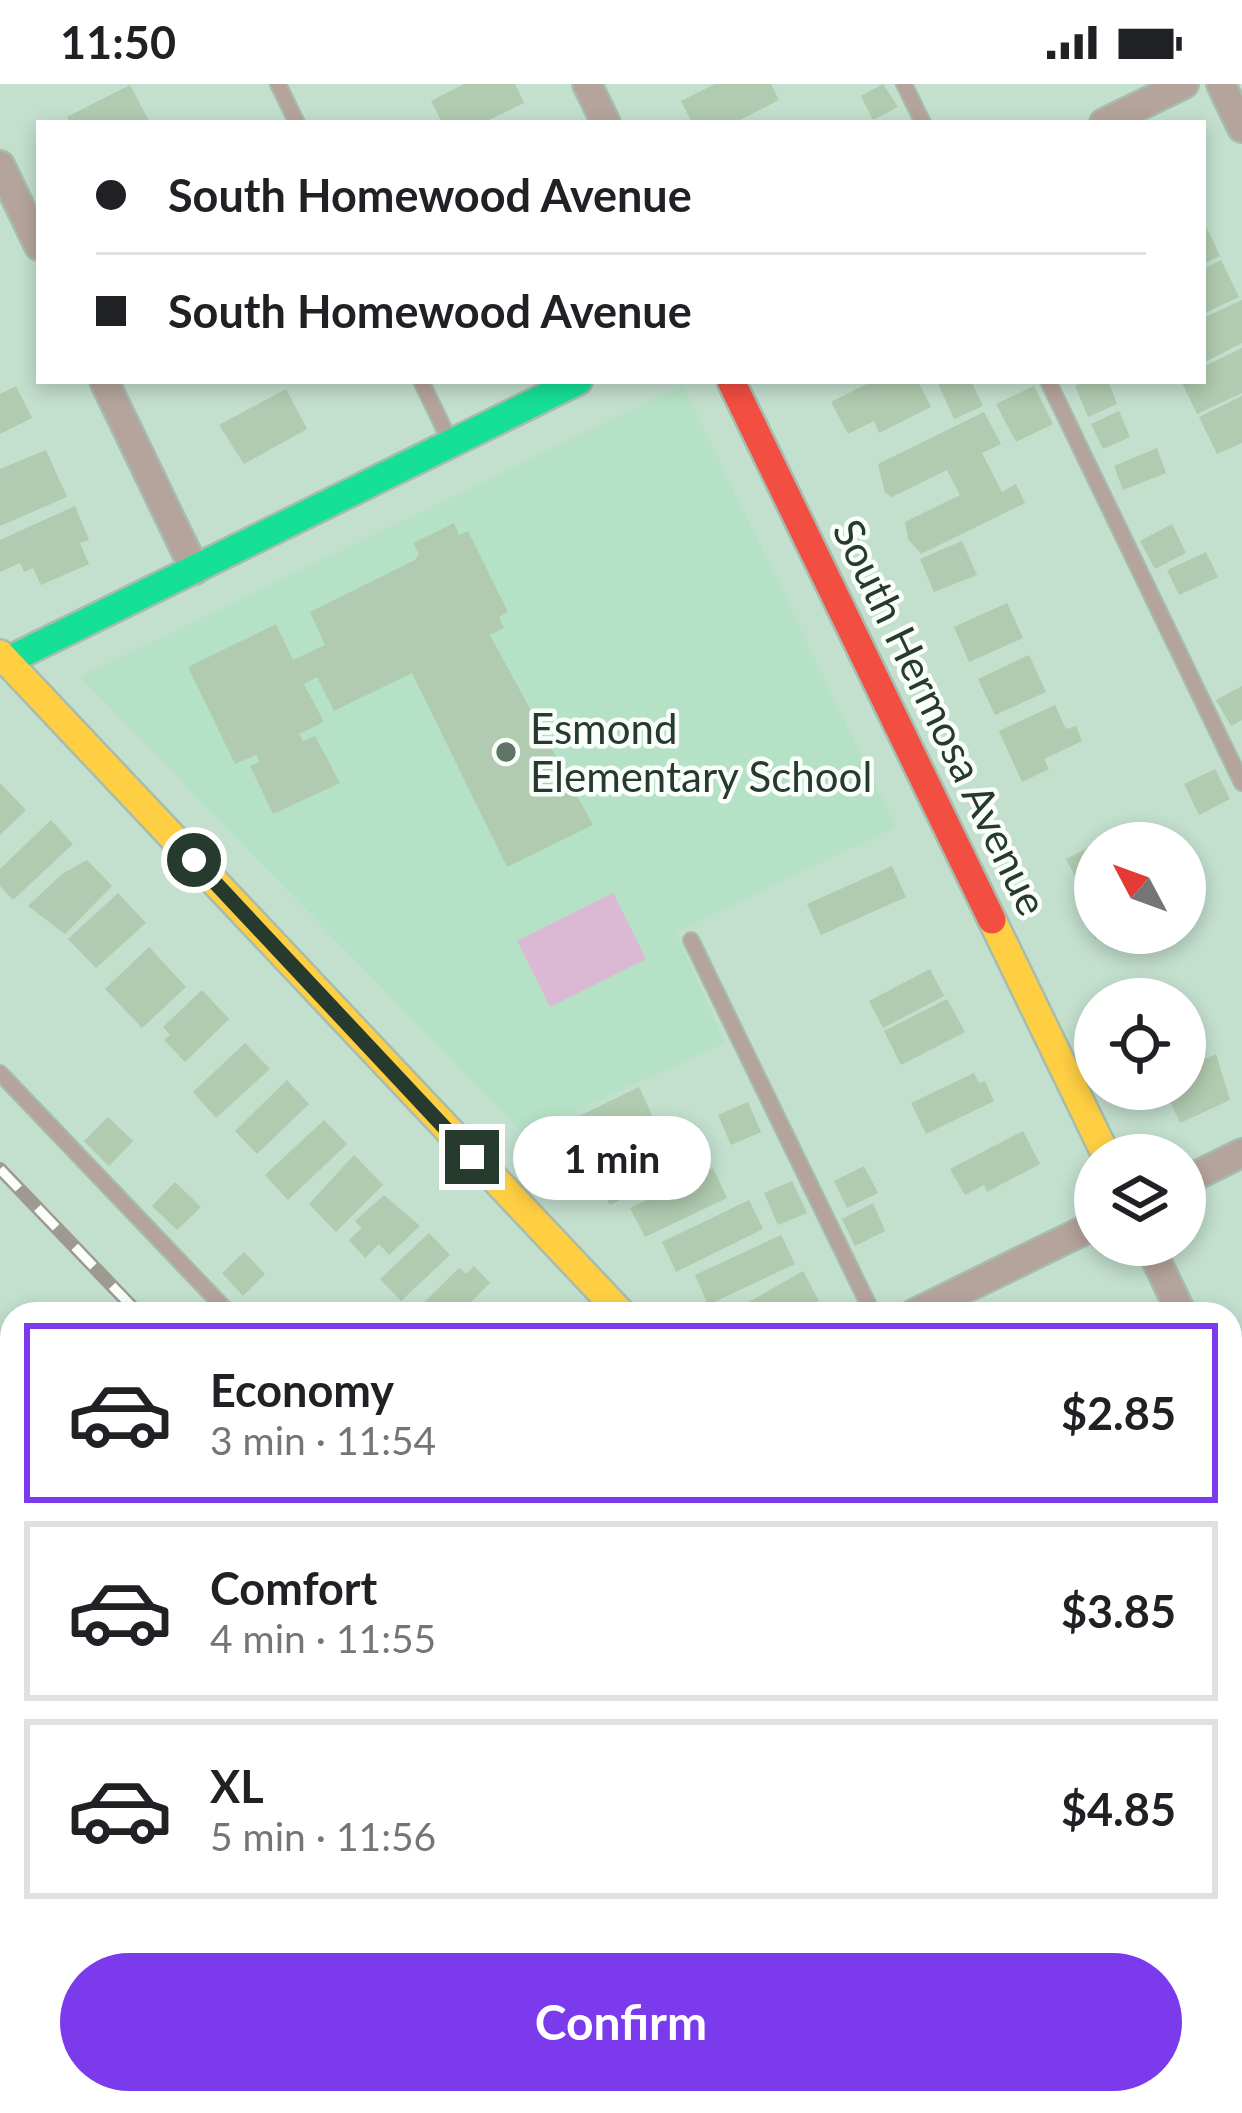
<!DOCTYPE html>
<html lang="en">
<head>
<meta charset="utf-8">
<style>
	:root { --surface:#fff; --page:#f2f2f2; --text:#202124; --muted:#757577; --line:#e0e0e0; --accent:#7c3aed }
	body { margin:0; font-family:Lato,sans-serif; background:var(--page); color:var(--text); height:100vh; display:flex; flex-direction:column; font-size:45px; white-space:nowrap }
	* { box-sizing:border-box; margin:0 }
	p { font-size:39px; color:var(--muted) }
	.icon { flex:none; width:66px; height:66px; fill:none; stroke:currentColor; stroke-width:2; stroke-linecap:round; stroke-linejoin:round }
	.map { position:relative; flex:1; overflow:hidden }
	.details { position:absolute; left:0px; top:1218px; width:1242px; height:813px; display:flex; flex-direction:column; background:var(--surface); border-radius:36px 36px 0 0; box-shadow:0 6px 18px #0003 }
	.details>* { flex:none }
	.top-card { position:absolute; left:36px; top:36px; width:1170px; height:264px; border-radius:0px; box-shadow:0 6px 18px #0003; display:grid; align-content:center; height:264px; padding:0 60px; background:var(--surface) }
	.needle { width:78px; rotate:311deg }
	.buttons { position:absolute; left:1074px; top:738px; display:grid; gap:24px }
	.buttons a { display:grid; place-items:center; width:132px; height:132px; border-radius:50%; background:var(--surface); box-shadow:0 6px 18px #0003; font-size:60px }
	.end { position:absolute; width:54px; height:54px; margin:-27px; border:15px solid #263a2e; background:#fff; box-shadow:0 0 0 6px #fff }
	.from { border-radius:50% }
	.bubble { position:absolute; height:84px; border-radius:42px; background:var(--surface); box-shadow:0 6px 18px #0003; font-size:39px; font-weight:700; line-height:84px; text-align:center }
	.top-card b { display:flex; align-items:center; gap:42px; height:114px; font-size:45px }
	.top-card b+b { border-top:3px solid var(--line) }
	.top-card i { width:30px; height:30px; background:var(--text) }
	ul { padding:21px 0 0; list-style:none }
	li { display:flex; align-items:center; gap:36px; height:180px; margin:0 24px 18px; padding:0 36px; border:6px solid var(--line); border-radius:0px }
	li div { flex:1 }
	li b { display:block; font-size:45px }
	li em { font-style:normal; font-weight:700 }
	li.current { border-color:var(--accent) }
	li>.icon { width:108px; height:108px; stroke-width:1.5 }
	.primary-button { display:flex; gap:24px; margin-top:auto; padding:24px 60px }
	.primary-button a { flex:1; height:138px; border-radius:72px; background:var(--accent); color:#fff; font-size:48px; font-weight:700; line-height:138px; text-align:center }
	.status { display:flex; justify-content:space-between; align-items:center; height:84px; padding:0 60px; background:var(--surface); direction:ltr }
	.status svg { height:33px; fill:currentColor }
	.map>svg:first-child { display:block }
	.built { fill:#b5e2c6 }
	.green { fill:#dbb9d4 }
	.building { fill:#b0cbaf }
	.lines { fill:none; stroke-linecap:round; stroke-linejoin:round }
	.lane-casing { stroke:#a6bcaf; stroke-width:18 }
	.street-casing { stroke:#a6bcaf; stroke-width:32 }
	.fast-casing { stroke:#a6bcaf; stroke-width:32 }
	.slow-casing { stroke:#a6bcaf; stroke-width:32 }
	.jam-casing { stroke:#a6bcaf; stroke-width:32 }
	.lane { stroke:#b5a49b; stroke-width:14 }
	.street { stroke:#b5a49b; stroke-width:27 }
	.fast { stroke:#16e098; stroke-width:27 }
	.slow { stroke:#ffcf43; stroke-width:27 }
	.jam { stroke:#f24e42; stroke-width:27 }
	.rail-casing { stroke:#9e9a92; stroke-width:14 }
	.rail { stroke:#fafefb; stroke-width:9; stroke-dasharray:27; stroke-linecap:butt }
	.route { stroke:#263a2e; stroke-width:15 }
	.poi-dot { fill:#5d7466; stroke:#fafefb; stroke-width:4.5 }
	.labels { text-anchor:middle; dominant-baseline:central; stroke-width:9; stroke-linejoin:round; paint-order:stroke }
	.street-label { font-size:42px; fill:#263a2e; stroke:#fafefb }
	.poi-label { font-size:42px; fill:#263a2e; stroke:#fafefb; text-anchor:start }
</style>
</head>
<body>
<div class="status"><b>11:50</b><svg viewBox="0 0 49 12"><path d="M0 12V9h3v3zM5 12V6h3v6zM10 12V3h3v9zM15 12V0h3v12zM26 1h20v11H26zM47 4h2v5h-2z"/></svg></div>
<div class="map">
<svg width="1242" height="2029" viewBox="0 0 1242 2029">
	<rect width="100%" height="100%" fill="#c3dfce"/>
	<polygon class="built" points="683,301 896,743 676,848 725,959 524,1050 80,593"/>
	<polygon class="green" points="613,809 646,875 550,923 517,857"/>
	<g class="building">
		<polygon points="464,0 515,0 524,19 483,39 442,39 431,17"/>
		<polygon points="715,0 771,0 779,16 734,39 692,39 681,17"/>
		<polygon points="883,0 898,23 873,36 861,12"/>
		<polygon points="130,1 150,39 70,39 67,33"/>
		<polygon points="1203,136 1220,172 1203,180"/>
		<polygon points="1221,176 1239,213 1203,230 1203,185"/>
		<polygon points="1242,216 1242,259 1203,279 1203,234"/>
		<polygon points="1242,264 1242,309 1197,330 1181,297 1203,297 1203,283"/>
		<polygon points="873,297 918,297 931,323 879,349 874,337 848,350 831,318"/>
		<polygon points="937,297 971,297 983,322 954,335"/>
		<polygon points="1086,297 1108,297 1117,320 1088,333 1075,302"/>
		<polygon points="16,302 32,334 0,350 0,310"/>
		<polygon points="1034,302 1053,340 1016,358 996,320"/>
		<polygon points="286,305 307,345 244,380 219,341"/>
		<polygon points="1242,312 1242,359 1217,370 1199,333"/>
		<polygon points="1119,327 1130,353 1103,365 1091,340"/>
		<polygon points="984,328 1001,360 982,369 1002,408 1016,400 1025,419 921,470 908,455 905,438 960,411 947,386 892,413 885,409 878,380"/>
		<polygon points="1157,364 1166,389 1123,406 1114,382"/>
		<polygon points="46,366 67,413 0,442 0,385"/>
		<polygon points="75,422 89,456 80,459 89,480 41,501 33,484 24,488 20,479 0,488 0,456"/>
		<polygon points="454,439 459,451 468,447 508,528 499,533 504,544 490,551 593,741 507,783 412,589 334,627 317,593 304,600 324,638 299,650 303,657 315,652 340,699 273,730 250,682 260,678 256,671 235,680 188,583 276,540 293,576 325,561 310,528 415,476 419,470 413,459"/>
		<polygon points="1172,440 1186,469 1155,485 1140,457"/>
		<polygon points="962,457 977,491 934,508 920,475"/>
		<polygon points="1206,468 1218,493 1179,511 1167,486"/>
		<polygon points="1007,519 1023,554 969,578 954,543"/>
		<polygon points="1029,571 1046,608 995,631 978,595"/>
		<polygon points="1242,602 1242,636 1231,642 1216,616"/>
		<polygon points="1055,621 1066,645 1076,642 1082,657 1044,675 1049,685 1022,698 999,647"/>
		<polygon points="1215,685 1230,715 1199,731 1184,700"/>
		<polygon points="0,699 26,726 0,751"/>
		<polygon points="51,736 73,760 13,816 0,802 0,785"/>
		<polygon points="1095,760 1095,799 1082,806 1066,775"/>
		<polygon points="87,776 112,802 65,850 28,822 62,790"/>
		<polygon points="892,782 906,813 821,851 807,820"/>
		<polygon points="1095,807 1095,849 1105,849 1095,855 1075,818"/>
		<polygon points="118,809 146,839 96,884 68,855"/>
		<polygon points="149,863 186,903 142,944 105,905"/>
		<polygon points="930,885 944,912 883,944 869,917"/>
		<polygon points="202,906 229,935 185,978 164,956 170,951 163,943"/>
		<polygon points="947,915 965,948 901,981 884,947"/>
		<polygon points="245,959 270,985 216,1034 193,1008"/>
		<polygon points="1216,970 1230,1016 1180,1039 1164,1005 1185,1005 1185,984"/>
		<polygon points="974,989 979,999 985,997 994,1017 926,1050 911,1019"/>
		<polygon points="287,996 309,1020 257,1070 235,1047"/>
		<polygon points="639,1003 658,1044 579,1080 561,1041"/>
		<polygon points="748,1018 761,1048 731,1061 718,1031"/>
		<polygon points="108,1033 133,1057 109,1082 84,1057"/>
		<polygon points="324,1036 347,1060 288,1116 265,1091"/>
		<polygon points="1023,1047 1040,1080 987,1108 984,1101 965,1111 950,1085"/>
		<polygon points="670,1055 684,1086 610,1121 595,1092"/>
		<polygon points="354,1071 383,1101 336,1148 309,1120"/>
		<polygon points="864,1082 878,1109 847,1124 834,1097"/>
		<polygon points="713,1084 727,1114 645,1153 630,1124"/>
		<polygon points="792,1097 807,1129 778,1141 764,1109"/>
		<polygon points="175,1098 201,1123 177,1146 152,1122"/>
		<polygon points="384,1111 420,1142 389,1171 379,1160 365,1174 349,1156 362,1144 355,1137"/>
		<polygon points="749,1116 763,1145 676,1188 662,1158"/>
		<polygon points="873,1119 885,1147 855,1162 842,1135"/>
		<polygon points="429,1149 450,1171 401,1217 380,1195"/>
		<polygon points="781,1151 795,1180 708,1221 695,1191"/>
		<polygon points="244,1168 265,1190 243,1212 222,1189"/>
		<polygon points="474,1182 490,1199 459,1230 412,1230 459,1184 466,1190"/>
		<polygon points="803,1187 819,1217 792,1230 728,1230"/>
		<polygon points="1242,1532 1242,1583 1230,1589 1230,1537"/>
		<polygon points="1242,1598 1242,1648 1230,1654 1230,1604"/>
		<polygon points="12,1748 12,1827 5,1833 0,1827 0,1759"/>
		<polygon points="206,2019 270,2019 275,2024 269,2029 195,2029"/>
	</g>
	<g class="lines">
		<defs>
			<g id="lane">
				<polyline points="278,0 297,39"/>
				<polyline points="904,0 923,39"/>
				<polyline points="421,297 450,357"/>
				<polyline points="1048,297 1242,699"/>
				<polyline points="691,856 873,1230"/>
				<polyline points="0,989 230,1230"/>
			</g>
			<g id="street">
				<polyline points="587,0 606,39"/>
				<polyline points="1221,0 1242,44"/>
				<polyline points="1104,39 1184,0"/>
				<polyline points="0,81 39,162"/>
				<polyline points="104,297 195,486"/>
				<polyline points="1185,1097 1242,1069"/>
				<polyline points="1149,1161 1182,1230"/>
				<polyline points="913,1230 1095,1141"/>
				<polyline points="0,1294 12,1307"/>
				<polyline points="1230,1328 1242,1353"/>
				<polyline points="1230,1860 1242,1872"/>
				<polyline points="696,2019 706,2029"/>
			</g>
			<g id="fast">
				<polyline points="7,577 578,297"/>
				<polyline points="0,1959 12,1972"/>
			</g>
			<g id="slow">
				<polyline points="0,570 622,1230"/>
				<polyline points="992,836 1106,1071"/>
				<polyline points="55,2019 64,2029"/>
			</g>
			<polyline id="jam" points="731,297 992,836"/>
		</defs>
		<use href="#lane" class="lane-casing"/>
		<use href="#street" class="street-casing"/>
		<use href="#fast" class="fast-casing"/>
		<use href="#slow" class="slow-casing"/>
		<use href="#jam" class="jam-casing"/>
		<use href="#lane" class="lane"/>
		<use href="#street" class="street"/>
		<use href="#fast" class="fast"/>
		<use href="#slow" class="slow"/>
		<use href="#jam" class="jam"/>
		<defs>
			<g id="rail">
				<polyline points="0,1085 139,1230"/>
				<polyline points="871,2019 880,2029"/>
			</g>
		</defs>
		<use href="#rail" class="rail-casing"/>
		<use href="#rail" class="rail"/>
	</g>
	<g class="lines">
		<polyline class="route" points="194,776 472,1073"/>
	</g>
	<circle class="poi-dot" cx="506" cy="668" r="12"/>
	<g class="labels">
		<g class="street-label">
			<text transform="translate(941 633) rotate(64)">South Hermosa Avenue</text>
		</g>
		<g class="poi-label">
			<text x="530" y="644">Esmond<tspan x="530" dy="48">Elementary School</tspan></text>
		</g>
	</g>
</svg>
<div class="buttons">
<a><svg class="needle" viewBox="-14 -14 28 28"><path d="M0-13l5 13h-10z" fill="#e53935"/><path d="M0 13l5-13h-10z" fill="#757577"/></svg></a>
<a><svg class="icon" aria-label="locate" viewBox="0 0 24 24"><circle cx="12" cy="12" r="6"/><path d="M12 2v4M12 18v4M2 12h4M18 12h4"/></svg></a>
<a><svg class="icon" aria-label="layers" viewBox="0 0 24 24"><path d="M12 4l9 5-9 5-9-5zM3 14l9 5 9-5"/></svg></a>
</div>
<i class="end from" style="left:194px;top:776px"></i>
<i class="end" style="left:472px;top:1073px"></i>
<div class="bubble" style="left:513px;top:1032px;width:198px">1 min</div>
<div class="top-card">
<b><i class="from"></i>South Homewood Avenue</b>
<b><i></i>South Homewood Avenue</b>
</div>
<section class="details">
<ul>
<li class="current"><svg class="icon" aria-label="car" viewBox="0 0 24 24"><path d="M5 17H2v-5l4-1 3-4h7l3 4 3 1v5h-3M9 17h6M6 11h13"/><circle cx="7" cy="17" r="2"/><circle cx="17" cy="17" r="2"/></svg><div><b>Economy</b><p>3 min · 11:54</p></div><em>$2.85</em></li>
<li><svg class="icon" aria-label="car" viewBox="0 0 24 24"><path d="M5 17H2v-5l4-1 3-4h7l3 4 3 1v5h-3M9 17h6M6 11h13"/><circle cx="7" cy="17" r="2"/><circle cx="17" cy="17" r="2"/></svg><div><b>Comfort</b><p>4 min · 11:55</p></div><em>$3.85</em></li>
<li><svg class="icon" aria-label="car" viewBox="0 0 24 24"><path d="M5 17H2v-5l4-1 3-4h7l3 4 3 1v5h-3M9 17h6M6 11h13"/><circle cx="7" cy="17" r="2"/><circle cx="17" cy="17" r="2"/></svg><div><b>XL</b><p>5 min · 11:56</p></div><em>$4.85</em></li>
</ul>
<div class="primary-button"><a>Confirm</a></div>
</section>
</div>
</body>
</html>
